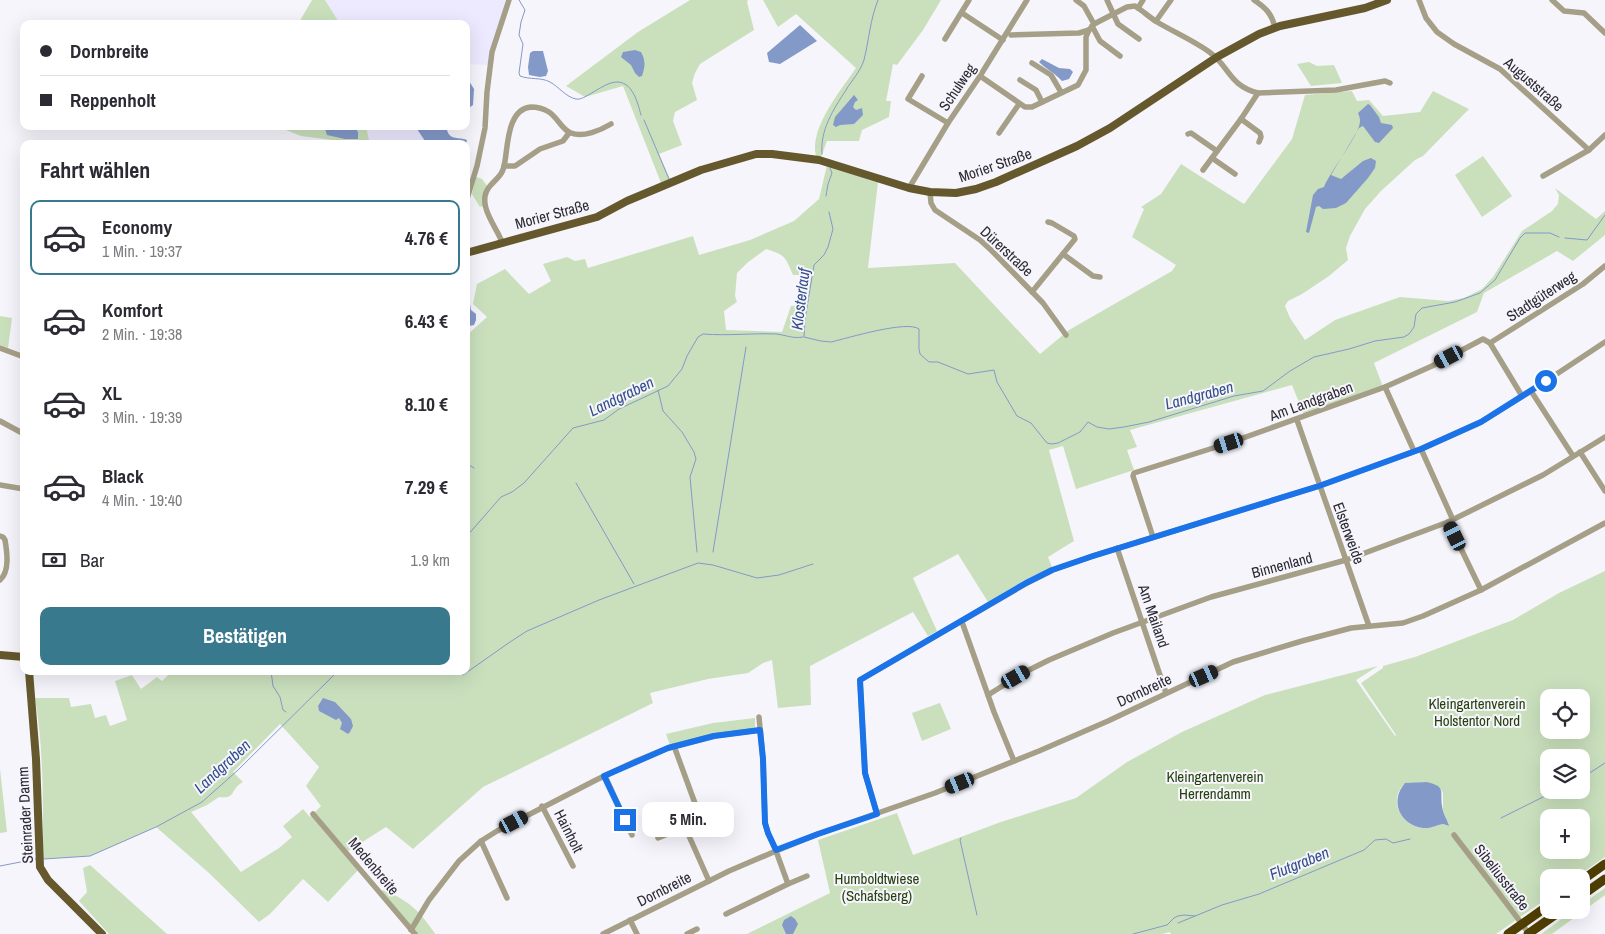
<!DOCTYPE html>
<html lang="de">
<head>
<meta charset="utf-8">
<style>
	:root { --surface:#fff; --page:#f7f7f7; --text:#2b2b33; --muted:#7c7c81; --line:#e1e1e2; --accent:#39798d }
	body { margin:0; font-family:"Archivo Narrow",sans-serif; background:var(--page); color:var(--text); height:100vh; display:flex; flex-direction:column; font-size:19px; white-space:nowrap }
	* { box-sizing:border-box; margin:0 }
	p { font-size:16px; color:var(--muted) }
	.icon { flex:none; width:28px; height:28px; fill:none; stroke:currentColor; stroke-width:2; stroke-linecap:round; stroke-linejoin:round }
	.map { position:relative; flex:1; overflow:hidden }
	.drawer { position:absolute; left:20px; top:140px; width:450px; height:535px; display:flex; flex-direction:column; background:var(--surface); border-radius:10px; box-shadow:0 5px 20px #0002 }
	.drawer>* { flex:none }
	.top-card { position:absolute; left:20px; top:20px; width:450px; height:110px; border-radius:10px; box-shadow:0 5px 20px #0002; display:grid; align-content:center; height:110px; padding:0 20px; background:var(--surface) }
	.fabs { position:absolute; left:1540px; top:689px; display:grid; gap:10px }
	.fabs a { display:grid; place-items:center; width:50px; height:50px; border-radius:10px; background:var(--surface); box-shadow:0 5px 20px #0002; font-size:25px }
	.end { position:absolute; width:22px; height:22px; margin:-11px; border:6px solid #1a73e8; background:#fff; box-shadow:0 0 0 2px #fff }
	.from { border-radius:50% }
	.bubble { position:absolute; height:35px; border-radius:10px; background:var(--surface); box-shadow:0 5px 20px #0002; font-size:16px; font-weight:700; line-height:35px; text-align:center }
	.car { position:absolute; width:15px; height:30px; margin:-15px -8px; border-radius:6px; box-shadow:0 0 4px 1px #0007; background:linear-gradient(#222 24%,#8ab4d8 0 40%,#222 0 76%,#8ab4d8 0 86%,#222 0) }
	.top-card b { display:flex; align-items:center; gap:18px; height:48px; font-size:19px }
	.top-card b+b { border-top:1px solid var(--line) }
	.top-card i { width:12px; height:12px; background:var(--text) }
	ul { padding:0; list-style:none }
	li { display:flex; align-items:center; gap:15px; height:75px; margin:0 10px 8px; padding:0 10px; border:2px solid transparent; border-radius:10px }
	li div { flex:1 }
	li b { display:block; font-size:19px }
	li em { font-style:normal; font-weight:700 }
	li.selected { border-color:var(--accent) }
	li>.icon { width:45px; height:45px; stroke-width:1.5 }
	h2 { padding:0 20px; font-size:22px; line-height:60px }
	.pay { display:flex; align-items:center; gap:12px; height:55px; padding:0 20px; font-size:19px }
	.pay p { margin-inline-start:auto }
	.button { display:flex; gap:10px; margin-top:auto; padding:10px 20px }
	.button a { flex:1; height:58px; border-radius:10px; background:var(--accent); color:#fff; font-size:20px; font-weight:700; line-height:58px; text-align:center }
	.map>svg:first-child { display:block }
	.commercial { fill:#ede9ff }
	.green { fill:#cae0bd; fill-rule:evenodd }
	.water { fill:#8399c8 }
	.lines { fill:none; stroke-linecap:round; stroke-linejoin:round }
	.stream { stroke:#8399c8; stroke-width:1 }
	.minor { stroke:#a69f88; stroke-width:5.5 }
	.major { stroke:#65582d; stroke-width:8 }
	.highway { stroke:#4f3f03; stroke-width:9 }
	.route { stroke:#1a73e8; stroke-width:6 }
	.labels { text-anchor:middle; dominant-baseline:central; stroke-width:4; stroke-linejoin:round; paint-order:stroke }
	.street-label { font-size:15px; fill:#2c2934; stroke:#f6f5fb }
	.park-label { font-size:15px; fill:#25400d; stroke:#f6f5fb }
	.water-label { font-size:16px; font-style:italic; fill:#334e8a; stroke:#f6f5fb }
</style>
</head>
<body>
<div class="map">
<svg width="1605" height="934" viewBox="0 0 1605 934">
	<rect width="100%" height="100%" fill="#f6f5fb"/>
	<g class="commercial">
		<polygon points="325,0 506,0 490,65 469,64 469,81 466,82 466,24 340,24"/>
		<polygon points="366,126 415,126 427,144 370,144"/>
	</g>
	<g class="green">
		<polygon points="312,0 325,0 340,24 298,24"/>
		<polygon points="690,0 748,0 747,2 754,30 700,64 695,73 692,83 697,100 675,112 673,121 682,145 659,154 670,179 661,183 623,86 585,97 566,86 638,32"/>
		<path d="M763,0H941L923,30L897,65L893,64L886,101H891L889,117L862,130L859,141H827L821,157L816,156C809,128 841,90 856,68L796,14L778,27Z"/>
		<polygon points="1309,62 1317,66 1334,65 1342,83 1311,86 1297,64"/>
		<path d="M1352,91L1357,101L1369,100L1383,116L1420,112L1433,91L1469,109L1423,156L1415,160L1381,191L1365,209L1350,236L1346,248L1348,260L1329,276L1302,294L1288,301L1285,306L1290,318L1305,340L1335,320L1400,297L1448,301L1464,298L1482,289L1493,277L1522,231L1552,211L1558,204L1559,195L1555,188L1596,219L1605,211V235L1573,261L1557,251L1484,293L1477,312L1374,363L1383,387L1304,415L1292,385L1130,430L1137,447L1127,450L1134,470L1076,489L1063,446L1049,450L1074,541L1048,557L1052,567L1025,580L988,602L958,554L913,578L937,631L928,636L913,612L810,666L811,705L778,708L772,660L763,663L748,673L708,679L650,693L653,703L483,787L413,849L386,827L345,853L358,870L328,902L303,879L270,914L259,922L209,873L156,827L90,856L43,859C43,805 44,751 35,698H69L71,707L91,704L95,718L106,715L110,726L127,720L115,681L132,675L141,689L157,677L162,681L172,671H466V336L487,317L473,304L477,284L505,269L529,294L551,281L543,264L567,257L575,261L585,259L588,268L693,236L699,255L750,240L794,221L819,199L827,165L878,182L868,268L955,263L1040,354L1069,330L1172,271L1176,265L1132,237L1144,209L1141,207L1161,194L1181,164L1244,204L1292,139L1305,95ZM766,249C786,255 785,257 793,275H807L805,294L801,305L791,306L782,332L726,330L724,311L737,302L735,296L737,273L747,263ZM280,724L319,767L306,786L321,806L310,817L303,809L283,826L292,837L279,848L241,872L191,812L207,805L219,797C237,799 229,790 243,782L233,772Z"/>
		<polygon points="276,126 366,126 369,140 363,144 301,136"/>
		<polygon points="1483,156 1512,196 1482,217 1455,175"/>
		<polygon points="476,177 482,179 488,187 483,206 480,207 472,194"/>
		<polygon points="0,316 12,318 8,348 0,345"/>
		<path d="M1605,571V857L1576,877L1549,878V897L1496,934H1171L1170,932L1162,934H747L830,893L818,840L897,813L913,855L998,823L1076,798L1127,762L1182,732L1265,695L1378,666L1356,680L1395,736L1396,735L1361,683L1383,668V666L1415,657L1513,620L1559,593ZM1549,698H1581V730H1549ZM1549,758H1581V790H1549ZM1427,782L1440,788L1443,793V810L1448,826L1443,824C1436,825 1431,829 1423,828C1401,825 1388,801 1404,784ZM1549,818H1581V850H1549Z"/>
		<polygon points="940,703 951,729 922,741 912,713"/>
		<polygon points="755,718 755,727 754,729 670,745 666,734 713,723"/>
		<polygon points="0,769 7,832 0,833"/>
		<polygon points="90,865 167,934 109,934 79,901 87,892 83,868"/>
		<polygon points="1605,888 1605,895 1552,934 1541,934 1574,910 1581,910 1581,905"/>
		<path d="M383,890C408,900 420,911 435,934H417L381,891Z"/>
	</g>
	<g class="water">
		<polygon points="800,25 817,41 780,64 769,62 767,53"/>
		<path d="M635,50L641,52C646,61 645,67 642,76L639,77L635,73L631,65L621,57L623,52Z"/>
		<polygon points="533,51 543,51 548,71 546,76 540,77 529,75 528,67 530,53"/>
		<path d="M1042,59L1059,68L1070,69L1073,72L1069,79L1062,81C1055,73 1046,69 1039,62Z"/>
		<polygon points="469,81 474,89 473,105 466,110 466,82"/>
		<polygon points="854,95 858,100 855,102 853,107 856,110 862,108 863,115 854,124 840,125 836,127 833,125 835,117"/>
		<path d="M1368,104L1370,105L1379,117L1381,123L1392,125L1393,128L1379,143L1375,142L1363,126L1359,128L1331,175L1341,179L1363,161L1371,158L1376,161L1375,168L1368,178L1346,203L1336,208L1323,209L1319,206L1316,207L1309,233L1306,232L1313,195L1318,189L1324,187C1330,171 1360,135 1360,121C1360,118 1359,115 1358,113Z"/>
		<polygon points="326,126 354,126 358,132 358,139 345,139 327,135 325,129"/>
		<path d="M415,126H446C449,142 457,136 467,140L466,144H427Z"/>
		<polygon points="468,303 470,304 471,310 476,314 476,320 474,325 469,326 466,322"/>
		<polygon points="323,698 335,702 351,719 353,726 350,732 348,734 340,729 342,723 339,718 336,720 319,711 318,706"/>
		<path d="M1427,782C1446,787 1440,790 1442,806C1443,814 1447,819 1449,826L1443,824C1436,825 1431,829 1423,828C1400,825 1389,801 1405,783Z"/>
		<polygon points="791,916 795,919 798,924 793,934 786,934 782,925 784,920"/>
	</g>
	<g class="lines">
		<g class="stream">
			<path d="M519,0L525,10L521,22L519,35L523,44L519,73L520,76C530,80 541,77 550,82C559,87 566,97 576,99C581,100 586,96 590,94C597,90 604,85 611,83C631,77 637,100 641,115"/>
			<polyline points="644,120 669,179"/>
			<path d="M822,154C820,130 833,110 846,90C852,80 860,72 864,60C869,40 870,20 878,0"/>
			<polyline points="826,196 828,184 832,173 830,168"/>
			<path d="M829,212L833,229L828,247L824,255L814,265L805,319L804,337L821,341L831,342C848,338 907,320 919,329V349L920,354L929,362H938L968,374L994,370L997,382L1017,416L1031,423L1047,443L1052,444L1058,443L1080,432L1088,422L1097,427L1109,429L1124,427L1149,422L1234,396L1263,391L1290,371L1314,357L1349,349L1375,341L1404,337L1409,334L1414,327L1416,314L1422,308L1455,302L1480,293L1495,280L1520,238L1525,233H1550L1559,237"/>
			<polyline points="1565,238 1587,240 1605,215"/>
			<polyline points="658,390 663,411 682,432 694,452 696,459 690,477 697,552"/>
			<polyline points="466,463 474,468"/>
			<polyline points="576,483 634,584"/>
			<path d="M466,537L501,497L512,492L524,483L573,428L604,420L619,409L668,386L682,369L687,356L698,337L703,334C728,336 752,333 776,334C786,335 793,339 803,337"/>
			<polyline points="713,552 746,347"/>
			<polyline points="271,671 273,686 280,697 283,710 286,712"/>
			<polyline points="463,675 510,642 527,631 599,600 698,563 713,565 757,578 779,575 813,564"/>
			<polyline points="1581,775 1588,774 1605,763"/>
			<polyline points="1501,818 1557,790"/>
			<polyline points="961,838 960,840 977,915"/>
			<polyline points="44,859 90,856 156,827 202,802 238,770 338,671"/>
			<polyline points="0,866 36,859"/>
			<polyline points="1178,923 1222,905 1259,894 1364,850 1375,840 1386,839 1393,843 1410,839"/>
			<polyline points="1133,934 1167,925 1174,918 1178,916 1184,915 1195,916"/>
		</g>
		<g class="minor">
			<polyline points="1076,0 1084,6 1094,24"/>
			<polyline points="1107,0 1118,24 1139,39"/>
			<path d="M1254,0C1266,8 1272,14 1275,28"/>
			<polyline points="1419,0 1426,18 1437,32 1454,44 1500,69 1589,150"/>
			<polyline points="1552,0 1564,11 1584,13 1605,33"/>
			<polyline points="1138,8 1143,0"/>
			<polyline points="962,13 1003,40"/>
			<polyline points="1156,21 1171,0"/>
			<polyline points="1092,26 1100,41 1120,56"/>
			<polyline points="1011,35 1079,33 1089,30"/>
			<polyline points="945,39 969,0"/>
			<polyline points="1032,63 1051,75 1061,92"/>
			<polyline points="922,76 908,99 948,123"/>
			<path d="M980,76L1025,107H1032L1078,85L1086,70V37L1089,30L1094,24L1127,7L1135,6C1143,11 1149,17 1157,22C1174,32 1192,40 1208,51C1230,66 1228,85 1258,93L1336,90L1385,81L1390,83"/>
			<polyline points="1020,80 1036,90 1042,102"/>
			<polyline points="1241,119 1260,133 1261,137 1259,142"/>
			<polyline points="999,133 1019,104"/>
			<polyline points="1188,134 1191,133 1217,151"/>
			<polyline points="1212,158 1235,174"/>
			<polyline points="504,166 515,166 540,149 563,141 569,133"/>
			<polyline points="1203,170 1241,119 1258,93"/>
			<polyline points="1543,176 1589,150 1605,135"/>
			<polyline points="909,188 948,123 980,76 1027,0"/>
			<polyline points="930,192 931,203 935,210 980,240 991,250 1043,303 1066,335"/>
			<polyline points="466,202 477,166 485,128 487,92 492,52 509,0"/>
			<path d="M502,242C496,226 475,203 490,186C499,176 503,175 505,161C508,143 508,109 531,107C538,107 544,109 549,112C558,118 562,130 571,133C583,138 601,130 611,124"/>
			<polyline points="1063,254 1093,276 1100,277"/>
			<polyline points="1032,292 1075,239 1074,236 1052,223 1048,222"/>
			<polyline points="1490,343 1583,284 1605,266"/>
			<polyline points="0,348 24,357"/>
			<polyline points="1385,387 1414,451"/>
			<polyline points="1531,391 1573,456"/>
			<polyline points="1297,420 1369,626"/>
			<polyline points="0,421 24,434"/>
			<polyline points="1421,449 1453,520"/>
			<polyline points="1580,452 1605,491"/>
			<polyline points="0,485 24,489"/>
			<polyline points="1448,522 1481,590"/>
			<path d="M0,536L3,537L5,540C7,552 10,571 0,580"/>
			<polyline points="1153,537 1133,476 1134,473 1229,443 1385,387 1432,366 1483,339 1490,343 1522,396"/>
			<polyline points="1117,548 1166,693"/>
			<polyline points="962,622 994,712 1014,761"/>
			<polyline points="988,695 1025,672 1049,660 1113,633 1211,597 1346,560 1448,522 1543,475 1605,437"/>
			<polyline points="759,717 763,759 765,823 768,833 776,851 788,884"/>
			<polyline points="674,746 696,806"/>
			<polyline points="605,776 632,835"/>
			<polyline points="542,806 573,866"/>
			<polyline points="313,814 415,934"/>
			<polyline points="877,814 865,773 860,680 1027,583 1053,570 1093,556 1319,486 1421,449 1481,422 1531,391 1605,342"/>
			<polyline points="685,827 709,881"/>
			<path d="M1454,835C1479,868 1505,900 1529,934"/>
			<polyline points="658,838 727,810"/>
			<polyline points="481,841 507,898"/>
			<polyline points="726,914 788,884 807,876"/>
			<polyline points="630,920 637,934"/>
			<polyline points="411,930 429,900 459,861 481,841 497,831 596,780 636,761 668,748 713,736 760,730"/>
			<polyline points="603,934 729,871 776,851 818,834 935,793 1039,751 1108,721 1233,662 1302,641 1351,628 1403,623 1423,616 1481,590 1605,523"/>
			<polyline points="687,934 697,929"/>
		</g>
		<g class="major">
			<polyline points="466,253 597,217 627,201 701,170 756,154 772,154 819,160 909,188 930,192 956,193 976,189 996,182 1077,146 1110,128 1217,57 1259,34 1280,26 1365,8 1387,0"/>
			<polyline points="0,655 24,657"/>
			<polyline points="29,671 36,759 40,867 48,880 102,934"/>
		</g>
		<g class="highway">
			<polyline points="1581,881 1605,864"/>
			<polyline points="1581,896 1605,879"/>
			<polyline points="1508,934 1549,905"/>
			<polyline points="1528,934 1562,910"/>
		</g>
	</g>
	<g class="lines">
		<polyline class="route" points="625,820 604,776 668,748 714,736 760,730 763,759 765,823 768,833 776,850 818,834 877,814 865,773 860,680 1026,583 1052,570 1093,556 1319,486 1421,449 1481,422 1546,381"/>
	</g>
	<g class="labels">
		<g class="street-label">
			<text transform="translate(1534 84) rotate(41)">Auguststraße</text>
			<text transform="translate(957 87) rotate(-56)">Schulweg</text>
			<text transform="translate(995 165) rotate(-19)">Morier Straße</text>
			<text transform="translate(552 214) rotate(-15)">Morier Straße</text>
			<text transform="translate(1007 251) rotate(43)">Dürerstraße</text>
			<text transform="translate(1541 296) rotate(-33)">Stadtgüterweg</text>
			<text transform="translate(1311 401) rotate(-20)">Am Landgraben</text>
			<text transform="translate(1349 533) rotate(70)">Elsterweide</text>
			<text transform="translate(1282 565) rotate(-15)">Binnenland</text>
			<text transform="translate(1154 616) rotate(71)">Am Mailand</text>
			<text transform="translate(1144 690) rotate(-25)">Dornbreite</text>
			<text transform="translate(25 815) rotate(-93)">Steinrader Damm</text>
			<text transform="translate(569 831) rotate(63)">Hainholt</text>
			<text transform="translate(374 866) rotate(50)">Medenbreite</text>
			<text transform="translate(1502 877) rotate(52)">Sibeliusstraße</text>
			<text transform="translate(664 889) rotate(-27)">Dornbreite</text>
		</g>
		<g class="park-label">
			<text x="1477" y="703">Kleingartenverein<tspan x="1477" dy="17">Holstentor Nord</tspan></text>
			<text x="1215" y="776">Kleingartenverein<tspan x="1215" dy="17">Herrendamm</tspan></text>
			<text x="877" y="878">Humboldtwiese<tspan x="877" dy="17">(Schafsberg)</tspan></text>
		</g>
		<g class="water-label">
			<text transform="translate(800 299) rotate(-83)">Klosterlauf</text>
			<text transform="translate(1199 395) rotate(-15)">Landgraben</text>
			<text transform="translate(621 396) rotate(-26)">Landgraben</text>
			<text transform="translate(222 766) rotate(-43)">Landgraben</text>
			<text transform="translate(1299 863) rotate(-22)">Flutgraben</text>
		</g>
	</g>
</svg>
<div class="fabs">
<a><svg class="icon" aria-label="locate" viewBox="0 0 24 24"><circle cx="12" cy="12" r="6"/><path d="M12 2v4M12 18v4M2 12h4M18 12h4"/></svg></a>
<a><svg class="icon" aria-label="layers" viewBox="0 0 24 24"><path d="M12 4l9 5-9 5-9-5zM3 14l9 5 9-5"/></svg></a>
<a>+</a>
<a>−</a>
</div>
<i class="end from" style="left:1546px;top:381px"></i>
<i class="end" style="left:625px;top:820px"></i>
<div class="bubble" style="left:642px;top:802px;width:92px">5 Min.</div>
<i class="car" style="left:1449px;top:357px;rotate:242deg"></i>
<i class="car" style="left:1229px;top:443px;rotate:252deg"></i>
<i class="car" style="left:1455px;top:536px;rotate:334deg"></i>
<i class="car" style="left:1204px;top:676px;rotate:66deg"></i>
<i class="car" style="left:1016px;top:677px;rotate:60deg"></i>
<i class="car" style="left:960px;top:783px;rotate:248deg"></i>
<i class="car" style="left:514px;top:822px;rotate:62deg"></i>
<div class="top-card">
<b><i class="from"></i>Dornbreite</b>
<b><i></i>Reppenholt</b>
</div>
<section class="drawer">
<h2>Fahrt wählen</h2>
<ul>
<li class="selected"><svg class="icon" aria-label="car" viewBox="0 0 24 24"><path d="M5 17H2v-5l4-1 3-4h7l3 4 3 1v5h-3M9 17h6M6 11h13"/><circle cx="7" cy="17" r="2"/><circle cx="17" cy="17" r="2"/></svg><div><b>Economy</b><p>1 Min. · 19:37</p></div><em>4.76 €</em></li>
<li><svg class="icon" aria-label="car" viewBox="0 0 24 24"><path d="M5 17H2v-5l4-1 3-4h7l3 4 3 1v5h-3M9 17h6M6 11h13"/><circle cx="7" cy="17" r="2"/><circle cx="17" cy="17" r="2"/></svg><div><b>Komfort</b><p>2 Min. · 19:38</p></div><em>6.43 €</em></li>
<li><svg class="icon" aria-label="car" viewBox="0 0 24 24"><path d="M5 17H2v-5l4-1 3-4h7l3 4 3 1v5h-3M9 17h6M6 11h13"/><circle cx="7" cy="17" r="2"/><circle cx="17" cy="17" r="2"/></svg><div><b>XL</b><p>3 Min. · 19:39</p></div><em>8.10 €</em></li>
<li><svg class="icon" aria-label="car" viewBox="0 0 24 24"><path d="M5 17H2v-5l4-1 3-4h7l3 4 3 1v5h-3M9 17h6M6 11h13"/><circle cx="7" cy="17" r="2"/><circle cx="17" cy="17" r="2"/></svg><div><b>Black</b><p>4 Min. · 19:40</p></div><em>7.29 €</em></li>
</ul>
<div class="pay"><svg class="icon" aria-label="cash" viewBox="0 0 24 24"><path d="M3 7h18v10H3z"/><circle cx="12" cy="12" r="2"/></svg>Bar<p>1.9 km</p></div>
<div class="button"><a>Bestätigen</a></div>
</section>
</div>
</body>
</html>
